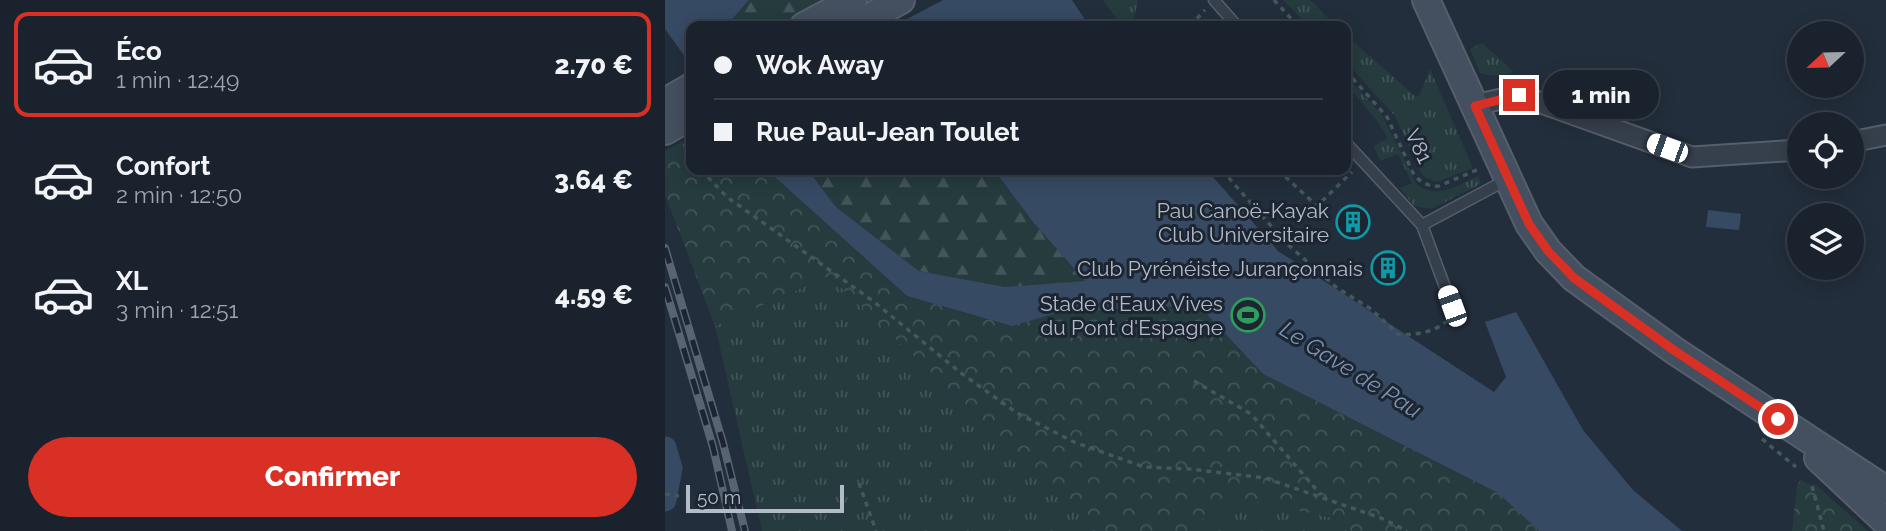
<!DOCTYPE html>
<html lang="fr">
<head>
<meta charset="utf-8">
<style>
	:root { --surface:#1a222d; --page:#232a35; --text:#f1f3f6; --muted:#9fa4aa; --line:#383f49; --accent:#d93025 }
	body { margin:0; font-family:Raleway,sans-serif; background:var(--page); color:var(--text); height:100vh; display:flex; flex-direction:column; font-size:26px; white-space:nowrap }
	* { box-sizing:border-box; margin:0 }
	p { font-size:23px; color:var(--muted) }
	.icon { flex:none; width:38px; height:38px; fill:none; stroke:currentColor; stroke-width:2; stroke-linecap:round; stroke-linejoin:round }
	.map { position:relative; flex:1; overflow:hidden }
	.sheet { display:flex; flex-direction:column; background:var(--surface); width:665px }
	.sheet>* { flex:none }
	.banner { position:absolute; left:21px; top:21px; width:665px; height:154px; border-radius:14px; box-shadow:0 4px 18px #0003,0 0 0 2px var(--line); display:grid; align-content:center; height:154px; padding:0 28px; background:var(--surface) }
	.needle { width:46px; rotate:248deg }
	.tools { position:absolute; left:1122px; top:21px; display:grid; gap:14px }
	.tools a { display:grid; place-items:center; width:77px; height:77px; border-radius:50%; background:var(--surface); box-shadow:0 4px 18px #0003,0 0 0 2px var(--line); font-size:35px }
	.scale { position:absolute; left:21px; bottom:18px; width:158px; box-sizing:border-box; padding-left:7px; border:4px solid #b2bbc8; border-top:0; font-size:19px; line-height:24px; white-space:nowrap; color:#b2bbc8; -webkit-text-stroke:5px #1c2531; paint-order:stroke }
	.end { position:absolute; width:32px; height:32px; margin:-16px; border:9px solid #d93025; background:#fff; box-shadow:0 0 0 4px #fff }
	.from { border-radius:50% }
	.bubble { position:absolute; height:49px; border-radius:24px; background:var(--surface); box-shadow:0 4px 18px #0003,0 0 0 2px var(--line); font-size:23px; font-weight:800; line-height:49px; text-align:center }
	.car { position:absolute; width:21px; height:42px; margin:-21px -10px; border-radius:9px; box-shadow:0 0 5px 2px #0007; background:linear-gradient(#fff 24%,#345 0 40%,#fff 0 76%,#345 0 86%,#fff 0) }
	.banner b { display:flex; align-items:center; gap:24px; height:66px; font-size:26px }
	.banner b+b { border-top:2px solid var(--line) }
	.banner i { width:18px; height:18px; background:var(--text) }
	ul { padding:12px 0 0; list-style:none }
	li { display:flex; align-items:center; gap:21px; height:105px; margin:0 14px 10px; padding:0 14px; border:4px solid transparent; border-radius:14px }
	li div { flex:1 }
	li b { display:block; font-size:26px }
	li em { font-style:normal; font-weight:800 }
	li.active { border-color:var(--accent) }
	li>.icon { width:63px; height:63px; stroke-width:1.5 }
	.action { display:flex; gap:14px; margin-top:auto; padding:14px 28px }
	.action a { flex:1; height:80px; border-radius:42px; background:var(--accent); color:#fff; font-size:28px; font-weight:800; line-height:80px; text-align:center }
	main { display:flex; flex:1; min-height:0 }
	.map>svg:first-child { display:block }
	.grass { fill:url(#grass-tufts) }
	.forest { fill:url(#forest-firs) }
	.park { fill:url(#park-crowns) }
	.water { fill:#364a63 }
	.pier { fill:#232e3c }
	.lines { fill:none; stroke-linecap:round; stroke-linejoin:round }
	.canal { stroke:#364a63; stroke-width:23 }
	.service-casing { stroke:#555e6a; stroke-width:13 }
	.minor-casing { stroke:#555e6a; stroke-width:23 }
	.secondary-casing { stroke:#555e6a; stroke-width:30 }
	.path { stroke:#42585a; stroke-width:3.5; stroke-dasharray:5 5; stroke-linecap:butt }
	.service { stroke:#36404c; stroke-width:10 }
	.minor { stroke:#36404c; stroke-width:19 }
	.secondary { stroke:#444f5f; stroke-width:26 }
	.rail-casing { stroke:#586473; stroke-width:8 }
	.rail { stroke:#1c2531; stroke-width:5; stroke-dasharray:16; stroke-linecap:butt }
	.route { stroke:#d93025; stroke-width:9 }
	.labels { text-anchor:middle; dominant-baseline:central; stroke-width:6; stroke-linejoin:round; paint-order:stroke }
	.street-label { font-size:21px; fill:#b2bbc8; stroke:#1c2531 }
	.poi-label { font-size:21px; fill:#b2bbc8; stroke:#1c2531; text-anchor:end }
	.water-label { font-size:23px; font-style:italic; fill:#7a92b0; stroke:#1c2531 }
</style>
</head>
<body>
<main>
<section class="sheet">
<ul>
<li class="active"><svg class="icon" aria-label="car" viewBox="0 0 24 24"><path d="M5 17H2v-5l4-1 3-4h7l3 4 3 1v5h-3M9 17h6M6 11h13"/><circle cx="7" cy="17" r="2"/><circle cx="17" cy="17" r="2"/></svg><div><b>Éco</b><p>1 min · 12:49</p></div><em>2.70 €</em></li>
<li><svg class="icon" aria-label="car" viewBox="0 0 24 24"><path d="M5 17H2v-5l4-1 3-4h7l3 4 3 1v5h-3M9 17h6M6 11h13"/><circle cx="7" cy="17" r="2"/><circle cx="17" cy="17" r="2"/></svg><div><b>Confort</b><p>2 min · 12:50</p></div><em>3.64 €</em></li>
<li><svg class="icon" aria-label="car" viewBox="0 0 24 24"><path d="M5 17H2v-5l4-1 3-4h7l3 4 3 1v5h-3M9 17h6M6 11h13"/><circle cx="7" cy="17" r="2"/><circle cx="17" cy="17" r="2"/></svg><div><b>XL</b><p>3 min · 12:51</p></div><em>4.59 €</em></li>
</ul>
<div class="action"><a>Confirmer</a></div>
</section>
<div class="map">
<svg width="1221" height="531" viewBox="0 0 1221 531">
	<defs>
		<pattern id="grass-tufts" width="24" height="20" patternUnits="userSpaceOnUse" patternTransform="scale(1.75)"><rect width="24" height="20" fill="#253b3d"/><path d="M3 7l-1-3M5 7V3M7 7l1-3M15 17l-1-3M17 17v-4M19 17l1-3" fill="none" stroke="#425558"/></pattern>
		<pattern id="forest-firs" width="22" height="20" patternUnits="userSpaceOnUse" patternTransform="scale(1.75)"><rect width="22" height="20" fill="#253b3d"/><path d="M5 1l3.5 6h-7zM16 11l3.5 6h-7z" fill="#425558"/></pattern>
		<pattern id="park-crowns" width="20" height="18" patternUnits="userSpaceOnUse" patternTransform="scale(1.75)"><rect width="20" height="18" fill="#253b3d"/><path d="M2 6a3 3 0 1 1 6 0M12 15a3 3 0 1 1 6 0" fill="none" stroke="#425558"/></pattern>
	</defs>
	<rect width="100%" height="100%" fill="#232e3c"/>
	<g class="grass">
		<polygon points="438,0 473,0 469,18 476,26 457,26"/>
		<polygon points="618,0 645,0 671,26 644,26"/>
		<polygon points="681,35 751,97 755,94 765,69 808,168 772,182 761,178 756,173 730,116 681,62"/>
		<path d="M817,43L849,72C836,76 827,77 815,73L805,49Z"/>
		<path d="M681,76L717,115L751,184C772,200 792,186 813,176L816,184L766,209L749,206L735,188L747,183L733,154L715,161L709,146L723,138L713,122L681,84Z"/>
		<polygon points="164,276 434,531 97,531 50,326"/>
		<polygon points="567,495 672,519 686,531 522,531"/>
	</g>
	<g class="forest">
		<polygon points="84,0 189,0 219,26 61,26"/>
		<polygon points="143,170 329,170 368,222 421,282 340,287 254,271 171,207"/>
	</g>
	<g class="park">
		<polygon points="26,137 26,170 102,170 242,296 347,326 392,313 533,305 598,374 833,493 874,531 686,531 672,519 567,496 522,531 434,531 164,276 50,326 0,195 0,151"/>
		<polygon points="1135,480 1148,486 1150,484 1203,531 1127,531 1132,486"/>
	</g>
	<g class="water">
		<polygon points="0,0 84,0 61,26 26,26 26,65 0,29"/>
		<polygon points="189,0 407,0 424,26 219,26"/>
		<polygon points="102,170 143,170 171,207 254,271 340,287 420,281 368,222 329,170 542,170 613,251 829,392 841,377 820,322 851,312 918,430 968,490 1017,531 874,531 833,493 598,374 533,305 392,313 347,326 242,296"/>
		<polygon points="1043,210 1076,214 1074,230 1041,227"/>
	</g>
	<polygon class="pier" points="186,0 278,0 229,26 214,26"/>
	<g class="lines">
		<polyline class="canal" points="0,448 6,468 0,500"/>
		<defs>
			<g id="service">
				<polyline points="549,0 572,26"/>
				<polyline points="681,143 757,225 843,179"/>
				<polyline points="757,225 787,306"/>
			</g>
			<g id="minor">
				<polyline points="810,105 854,95 1027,157 1134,150"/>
				<polyline points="1186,142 1221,135"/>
			</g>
			<g id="secondary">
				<polyline points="761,0 864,224 883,251 909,278 1010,351 1221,490"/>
				<polyline points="139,26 188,0"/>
				<polyline points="189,26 236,0"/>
				<polyline points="0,102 26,87"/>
				<polyline points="0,131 26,116"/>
				<polyline points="1153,458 1221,522"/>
			</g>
		</defs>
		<use href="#service" class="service-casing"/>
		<use href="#minor" class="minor-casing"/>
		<use href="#secondary" class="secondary-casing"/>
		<g class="path">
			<polyline points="609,0 633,26"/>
			<polyline points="525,26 540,10"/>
			<path d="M681,71L722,117L749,175C756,182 763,187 774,186L814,169"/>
			<polyline points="19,144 26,158"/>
			<polyline points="36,170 62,197 208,301 296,373 352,413 409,442 479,467 525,469 600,478 716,518 742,531"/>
			<path d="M557,170L620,242L672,288L706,309L734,335C752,334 768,333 782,321"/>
			<polyline points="613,170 652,206 687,172"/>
			<polyline points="529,381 586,414 656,495"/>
			<polyline points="1097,439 1131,467"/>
			<polyline points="194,483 211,531"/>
			<polyline points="1147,486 1159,531"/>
			<polyline points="0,494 14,496"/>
		</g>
		<use href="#service" class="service"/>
		<use href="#minor" class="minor"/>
		<use href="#secondary" class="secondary"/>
		<defs>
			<g id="rail">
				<polyline points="0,248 58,443 80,531"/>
				<polyline points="0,287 48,447 67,531"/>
			</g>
		</defs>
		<use href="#rail" class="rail-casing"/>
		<use href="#rail" class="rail"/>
	</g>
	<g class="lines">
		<polyline class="route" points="854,95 810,106 864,224 883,251 909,278 1010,351 1113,419"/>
	</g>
	<defs>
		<symbol id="building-ring" viewBox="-11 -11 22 22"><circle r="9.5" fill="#1c2531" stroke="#0f9aa8" stroke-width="1.5"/><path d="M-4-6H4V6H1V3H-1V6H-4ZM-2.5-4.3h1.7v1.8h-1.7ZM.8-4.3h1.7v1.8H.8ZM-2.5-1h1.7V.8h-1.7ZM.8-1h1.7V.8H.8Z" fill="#0f9aa8"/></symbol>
		<symbol id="stadium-ring" viewBox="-11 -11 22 22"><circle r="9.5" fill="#1c2531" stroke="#2e9e5b" stroke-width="1.5"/><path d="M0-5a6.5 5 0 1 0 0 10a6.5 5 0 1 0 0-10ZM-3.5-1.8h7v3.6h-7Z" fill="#2e9e5b"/></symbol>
	</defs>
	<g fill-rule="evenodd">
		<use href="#building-ring" x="669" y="203" width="38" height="38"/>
		<use href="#building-ring" x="704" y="249" width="38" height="38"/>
		<use href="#stadium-ring" x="564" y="296" width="38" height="38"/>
	</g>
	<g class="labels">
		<g class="street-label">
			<text transform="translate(754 146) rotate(64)">V81</text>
		</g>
		<g class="poi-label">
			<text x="664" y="210">Pau Canoë-Kayak<tspan x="664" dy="24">Club Universitaire</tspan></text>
			<text x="698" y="268">Club Pyrénéiste Jurançonnais</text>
			<text x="558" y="303">Stade d'Eaux Vives<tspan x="558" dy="24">du Pont d'Espagne</tspan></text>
		</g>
		<g class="water-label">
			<text transform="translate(686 369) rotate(32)">Le Gave de Pau</text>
		</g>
	</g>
</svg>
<div class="tools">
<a><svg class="needle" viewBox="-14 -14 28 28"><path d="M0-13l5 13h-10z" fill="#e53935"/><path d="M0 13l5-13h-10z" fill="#9fa4aa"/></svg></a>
<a><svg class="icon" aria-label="locate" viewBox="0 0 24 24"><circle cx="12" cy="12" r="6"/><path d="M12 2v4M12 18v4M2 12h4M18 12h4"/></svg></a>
<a><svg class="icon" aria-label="layers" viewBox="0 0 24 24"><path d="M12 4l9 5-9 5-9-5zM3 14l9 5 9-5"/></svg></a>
</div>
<div class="scale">50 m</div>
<i class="end from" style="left:1113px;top:419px"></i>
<i class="end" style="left:854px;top:95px"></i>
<div class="bubble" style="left:878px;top:70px;width:116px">1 min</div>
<i class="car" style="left:1002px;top:148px;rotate:290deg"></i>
<i class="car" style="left:787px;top:306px;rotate:340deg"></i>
<div class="banner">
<b><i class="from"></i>Wok Away</b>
<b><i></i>Rue Paul-Jean Toulet</b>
</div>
</div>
</main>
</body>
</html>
